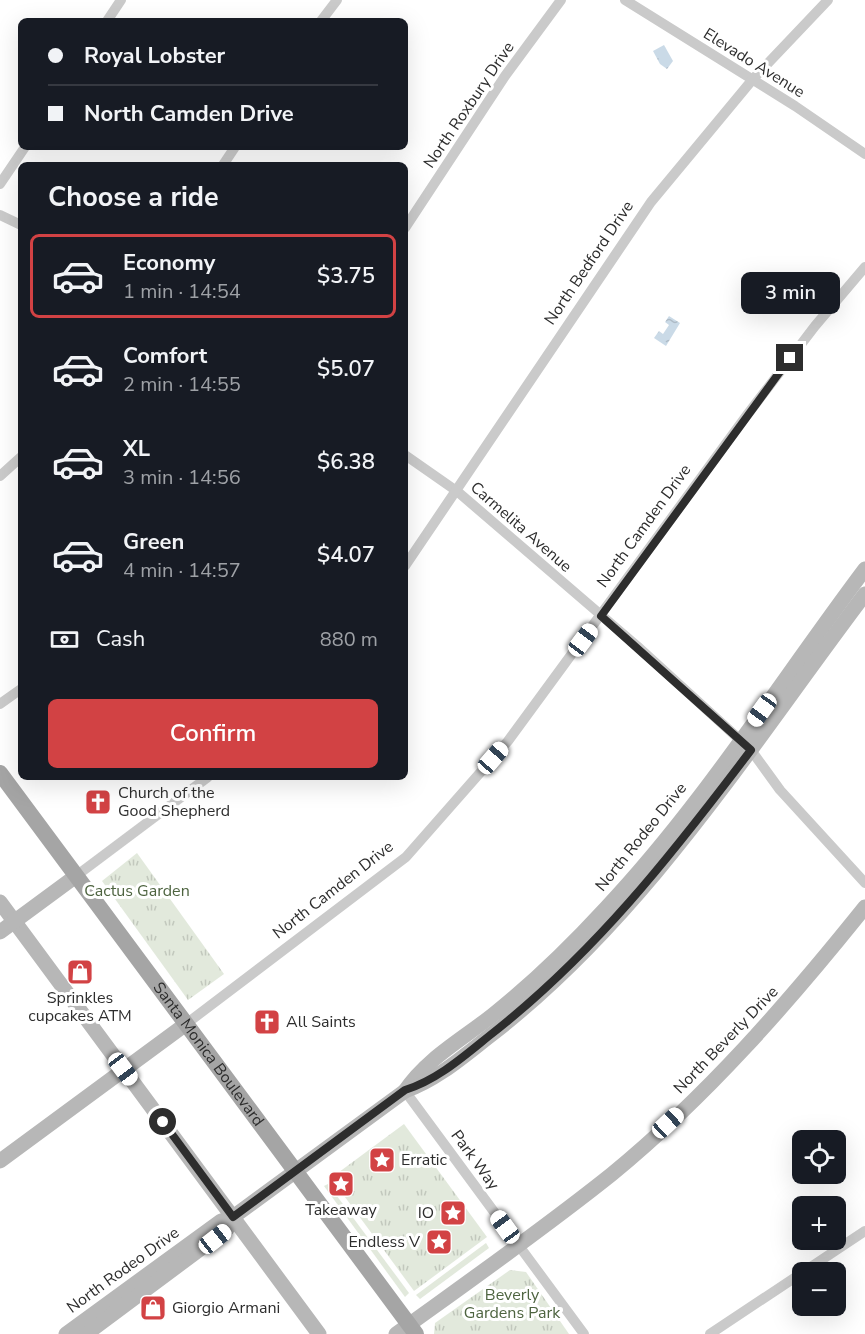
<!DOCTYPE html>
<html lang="en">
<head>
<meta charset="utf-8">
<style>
	:root { --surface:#171b24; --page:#242831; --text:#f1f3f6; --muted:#9ea1a6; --line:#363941; --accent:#d24244 }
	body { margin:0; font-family:"Nunito Sans",sans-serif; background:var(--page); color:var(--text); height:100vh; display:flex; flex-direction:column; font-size:22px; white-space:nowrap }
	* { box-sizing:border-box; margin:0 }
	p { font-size:20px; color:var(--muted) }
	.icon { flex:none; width:33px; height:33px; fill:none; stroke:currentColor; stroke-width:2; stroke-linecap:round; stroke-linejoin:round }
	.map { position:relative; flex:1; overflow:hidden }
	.side { position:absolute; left:18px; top:162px; width:390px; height:618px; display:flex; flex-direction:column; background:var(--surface); border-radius:9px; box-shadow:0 6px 24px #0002 }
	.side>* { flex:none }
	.guide { position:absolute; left:18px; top:18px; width:390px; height:132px; border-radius:9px; box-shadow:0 6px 24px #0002; display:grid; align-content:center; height:132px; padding:0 30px; background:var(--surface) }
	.buttons { position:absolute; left:792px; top:1130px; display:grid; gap:12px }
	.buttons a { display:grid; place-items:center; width:54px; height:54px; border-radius:9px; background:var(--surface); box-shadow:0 6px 24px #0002; font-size:30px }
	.end { position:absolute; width:27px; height:27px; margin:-14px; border:8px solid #2d2d2d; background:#fff; box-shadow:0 0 0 3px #fff }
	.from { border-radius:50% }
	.bubble { position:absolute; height:42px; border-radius:9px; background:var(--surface); box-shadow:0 6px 24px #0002; font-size:20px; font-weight:600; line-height:42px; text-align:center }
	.car { position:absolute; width:18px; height:36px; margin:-18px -9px; border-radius:8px; box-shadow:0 0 4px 2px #0007; background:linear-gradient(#fff 24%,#345 0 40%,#fff 0 76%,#345 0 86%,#fff 0) }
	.guide b { display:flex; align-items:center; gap:21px; height:57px; font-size:22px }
	.guide b+b { border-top:2px solid var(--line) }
	.guide i { width:15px; height:15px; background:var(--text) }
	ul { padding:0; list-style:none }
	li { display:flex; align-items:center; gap:18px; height:84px; margin:0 12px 9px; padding:0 18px; border:3px solid transparent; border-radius:9px }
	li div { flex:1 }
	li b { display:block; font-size:22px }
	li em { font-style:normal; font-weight:600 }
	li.selected { border-color:var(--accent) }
	li>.icon { width:54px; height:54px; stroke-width:1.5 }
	h2 { padding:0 30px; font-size:27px; line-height:72px }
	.pay { display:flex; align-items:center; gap:15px; height:66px; padding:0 30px; font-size:22px }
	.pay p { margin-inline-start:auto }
	.cta { display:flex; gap:12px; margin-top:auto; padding:12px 30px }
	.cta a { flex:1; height:69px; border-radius:9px; background:var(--accent); color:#fff; font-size:24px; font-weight:600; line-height:69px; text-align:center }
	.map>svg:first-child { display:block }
	.grass { fill:#e2e9dc }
	.park { fill:url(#park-tufts) }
	.water { fill:url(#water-ripples) }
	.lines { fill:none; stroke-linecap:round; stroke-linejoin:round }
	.street { stroke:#cacaca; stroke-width:10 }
	.secondary { stroke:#b7b7b7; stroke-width:15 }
	.primary { stroke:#a5a5a5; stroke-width:16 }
	.route { stroke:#2d2d2d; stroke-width:8 }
	.labels { text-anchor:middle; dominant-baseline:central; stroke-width:6; stroke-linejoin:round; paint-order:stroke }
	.street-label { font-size:16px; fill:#2d2d2d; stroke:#fff }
	.poi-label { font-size:16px; fill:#2d2d2d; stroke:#fff; text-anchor:start }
	.park-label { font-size:16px; fill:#4e6440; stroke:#fff }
</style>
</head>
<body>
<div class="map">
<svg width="865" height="1334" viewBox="0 0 865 1334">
	<defs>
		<pattern id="park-tufts" width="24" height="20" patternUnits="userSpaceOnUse" patternTransform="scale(1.5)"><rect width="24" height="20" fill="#e2e9dc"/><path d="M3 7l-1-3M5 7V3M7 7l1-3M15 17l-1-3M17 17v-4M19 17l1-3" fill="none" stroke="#c2c8bd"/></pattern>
		<pattern id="water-ripples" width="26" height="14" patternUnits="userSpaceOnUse" patternTransform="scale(1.5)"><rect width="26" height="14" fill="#cadae7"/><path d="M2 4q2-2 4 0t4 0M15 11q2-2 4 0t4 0" fill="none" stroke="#aebbc6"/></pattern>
	</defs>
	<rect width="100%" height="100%" fill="#fff"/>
	<g class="grass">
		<polygon points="328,1184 409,1293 405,1297 324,1186"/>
		<polygon points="486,1243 489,1248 420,1299 416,1295"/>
	</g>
	<g class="park">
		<polygon points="137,853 224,974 188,1000 102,881"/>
		<polygon points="404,1124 487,1237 414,1291 331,1178"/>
		<polygon points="510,1270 526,1272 569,1334 434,1334 435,1323"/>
	</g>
	<g class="water">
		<polygon points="664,45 673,61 667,69 660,64 653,51"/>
		<polygon points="669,316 680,323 666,346 654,338 659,331 663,334 669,325 665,322"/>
	</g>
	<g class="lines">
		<g class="street">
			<polyline points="625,0 795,106 865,154"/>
			<polyline points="107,21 121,0"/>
			<polyline points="321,21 337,0"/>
			<polyline points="223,165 235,147"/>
			<polyline points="0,184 25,147"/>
			<polyline points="0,215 21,225"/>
			<polyline points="405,228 505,76 561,0"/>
			<polyline points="405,455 458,492 637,646 751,750 780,790 865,883"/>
			<polyline points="0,476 21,457"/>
			<polyline points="405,566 651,202 753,79 828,0"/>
			<polyline points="0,704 21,689"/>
			<polyline points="76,876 208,777"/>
			<polyline points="186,1024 406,857 508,741 747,415 815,326 865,267"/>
			<polyline points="405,1091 584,1334"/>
			<polyline points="710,1334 865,1231"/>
		</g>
		<g class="secondary">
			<polyline points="0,902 319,1334"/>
			<polyline points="0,932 76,876"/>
			<path d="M405,1091C427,1058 463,1039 494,1014C534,982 571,946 606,908C703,805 780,682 865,569"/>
			<polyline points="0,1161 186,1024"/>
			<path d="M66,1334L221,1221L233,1217L405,1091C439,1079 467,1053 496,1031C648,911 750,746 865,594"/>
			<polyline points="86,1334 227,1229 233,1217"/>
			<path d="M396,1334C468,1282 542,1230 612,1174C707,1096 788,1003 865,907"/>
		</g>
		<path class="primary" id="s1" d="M0,773L416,1334"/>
	</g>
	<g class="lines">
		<path class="route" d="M163,1122L233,1217L405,1090C437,1080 463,1057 489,1036C594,954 671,856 751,750L601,616L790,358"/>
	</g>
	<defs>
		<symbol id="church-square" viewBox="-11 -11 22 22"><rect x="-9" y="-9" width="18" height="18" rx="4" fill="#d24244" stroke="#fff"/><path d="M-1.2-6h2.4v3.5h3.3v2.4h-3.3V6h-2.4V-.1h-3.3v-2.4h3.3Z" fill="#fff"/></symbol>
		<symbol id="shop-square" viewBox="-11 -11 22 22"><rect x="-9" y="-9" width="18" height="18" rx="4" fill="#d24244" stroke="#fff"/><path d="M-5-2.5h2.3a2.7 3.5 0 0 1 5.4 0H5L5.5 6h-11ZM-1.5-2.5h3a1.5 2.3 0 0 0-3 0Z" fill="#fff"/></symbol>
		<symbol id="sight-square" viewBox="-11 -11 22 22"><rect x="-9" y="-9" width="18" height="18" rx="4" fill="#d24244" stroke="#fff"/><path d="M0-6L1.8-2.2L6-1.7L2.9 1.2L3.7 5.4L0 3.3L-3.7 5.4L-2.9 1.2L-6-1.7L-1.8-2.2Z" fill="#fff"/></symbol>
	</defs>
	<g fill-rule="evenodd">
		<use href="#church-square" x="83" y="787" width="30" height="30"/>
		<use href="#shop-square" x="65" y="957" width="30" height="30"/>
		<use href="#church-square" x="252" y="1007" width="30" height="30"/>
		<use href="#sight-square" x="367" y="1145" width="30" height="30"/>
		<use href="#sight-square" x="326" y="1169" width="30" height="30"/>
		<use href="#sight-square" x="438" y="1198" width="30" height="30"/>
		<use href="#sight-square" x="424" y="1227" width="30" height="30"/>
		<use href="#shop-square" x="138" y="1293" width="30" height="30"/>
	</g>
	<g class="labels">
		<g class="street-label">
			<text transform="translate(754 63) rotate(32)">Elevado Avenue</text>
			<text transform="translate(469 105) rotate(-56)">North Roxbury Drive</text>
			<text transform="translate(589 263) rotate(-56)">North Bedford Drive</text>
			<text transform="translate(644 526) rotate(-54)">North Camden Drive</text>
			<text transform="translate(521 527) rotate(41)">Carmelita Avenue</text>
			<text transform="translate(641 837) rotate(-51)">North Rodeo Drive</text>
			<text transform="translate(333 890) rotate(-38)">North Camden Drive</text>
			<text transform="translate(726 1040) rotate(-46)">North Beverly Drive</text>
			<text stroke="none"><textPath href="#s1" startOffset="350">Santa Monica Boulevard</textPath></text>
			<text transform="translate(475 1160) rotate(54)">Park Way</text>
			<text transform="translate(123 1270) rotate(-36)">North Rodeo Drive</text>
		</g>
		<g class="poi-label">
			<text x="118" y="793">Church of the<tspan x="118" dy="18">Good Shepherd</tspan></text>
			<text x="80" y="998" text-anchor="middle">Sprinkles<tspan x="80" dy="18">cupcakes ATM</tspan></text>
			<text x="286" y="1022">All Saints</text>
			<text x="401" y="1160">Erratic</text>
			<text x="341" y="1210" text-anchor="middle">Takeaway</text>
			<text x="434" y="1213" text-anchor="end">IO</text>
			<text x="420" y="1242" text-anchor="end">Endless V</text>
			<text x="172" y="1308">Giorgio Armani</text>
		</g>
		<g class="park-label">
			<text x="137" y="891">Cactus Garden</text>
			<text x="512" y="1295">Beverly<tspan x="512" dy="18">Gardens Park</tspan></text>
		</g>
	</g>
</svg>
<div class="buttons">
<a><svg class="icon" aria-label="locate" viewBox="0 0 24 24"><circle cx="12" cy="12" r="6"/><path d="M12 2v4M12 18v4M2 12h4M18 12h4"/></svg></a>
<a>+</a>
<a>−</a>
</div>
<i class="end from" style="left:163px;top:1122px"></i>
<i class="end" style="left:790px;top:358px"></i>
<div class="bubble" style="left:741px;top:272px;width:99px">3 min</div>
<i class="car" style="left:583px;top:640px;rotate:37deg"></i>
<i class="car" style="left:762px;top:710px;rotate:216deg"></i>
<i class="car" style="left:493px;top:758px;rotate:41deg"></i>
<i class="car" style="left:123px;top:1069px;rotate:143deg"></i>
<i class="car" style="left:668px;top:1123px;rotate:47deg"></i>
<i class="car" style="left:505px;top:1227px;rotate:324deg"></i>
<i class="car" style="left:215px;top:1239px;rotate:52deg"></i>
<div class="guide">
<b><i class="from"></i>Royal Lobster</b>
<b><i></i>North Camden Drive</b>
</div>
<section class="side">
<h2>Choose a ride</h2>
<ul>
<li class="selected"><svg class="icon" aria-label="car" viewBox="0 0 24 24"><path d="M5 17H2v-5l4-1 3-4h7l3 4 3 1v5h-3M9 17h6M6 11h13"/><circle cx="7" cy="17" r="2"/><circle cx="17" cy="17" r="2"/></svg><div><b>Economy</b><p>1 min · 14:54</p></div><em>$3.75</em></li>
<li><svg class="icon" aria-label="car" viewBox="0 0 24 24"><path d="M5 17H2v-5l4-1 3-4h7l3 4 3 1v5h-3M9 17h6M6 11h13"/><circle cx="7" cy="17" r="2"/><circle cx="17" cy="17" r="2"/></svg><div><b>Comfort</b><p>2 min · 14:55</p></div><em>$5.07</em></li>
<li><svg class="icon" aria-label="car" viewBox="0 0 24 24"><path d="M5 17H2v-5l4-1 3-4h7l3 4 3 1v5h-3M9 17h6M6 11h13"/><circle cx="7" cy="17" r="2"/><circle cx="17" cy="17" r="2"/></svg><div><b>XL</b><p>3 min · 14:56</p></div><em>$6.38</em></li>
<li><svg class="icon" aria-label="car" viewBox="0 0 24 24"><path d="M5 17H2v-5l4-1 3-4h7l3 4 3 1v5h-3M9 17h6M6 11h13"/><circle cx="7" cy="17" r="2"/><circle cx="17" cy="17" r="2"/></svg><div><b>Green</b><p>4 min · 14:57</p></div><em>$4.07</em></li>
</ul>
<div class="pay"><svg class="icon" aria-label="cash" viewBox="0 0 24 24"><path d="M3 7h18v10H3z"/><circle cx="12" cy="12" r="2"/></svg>Cash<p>880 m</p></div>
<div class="cta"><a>Confirm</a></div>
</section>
</div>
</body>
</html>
